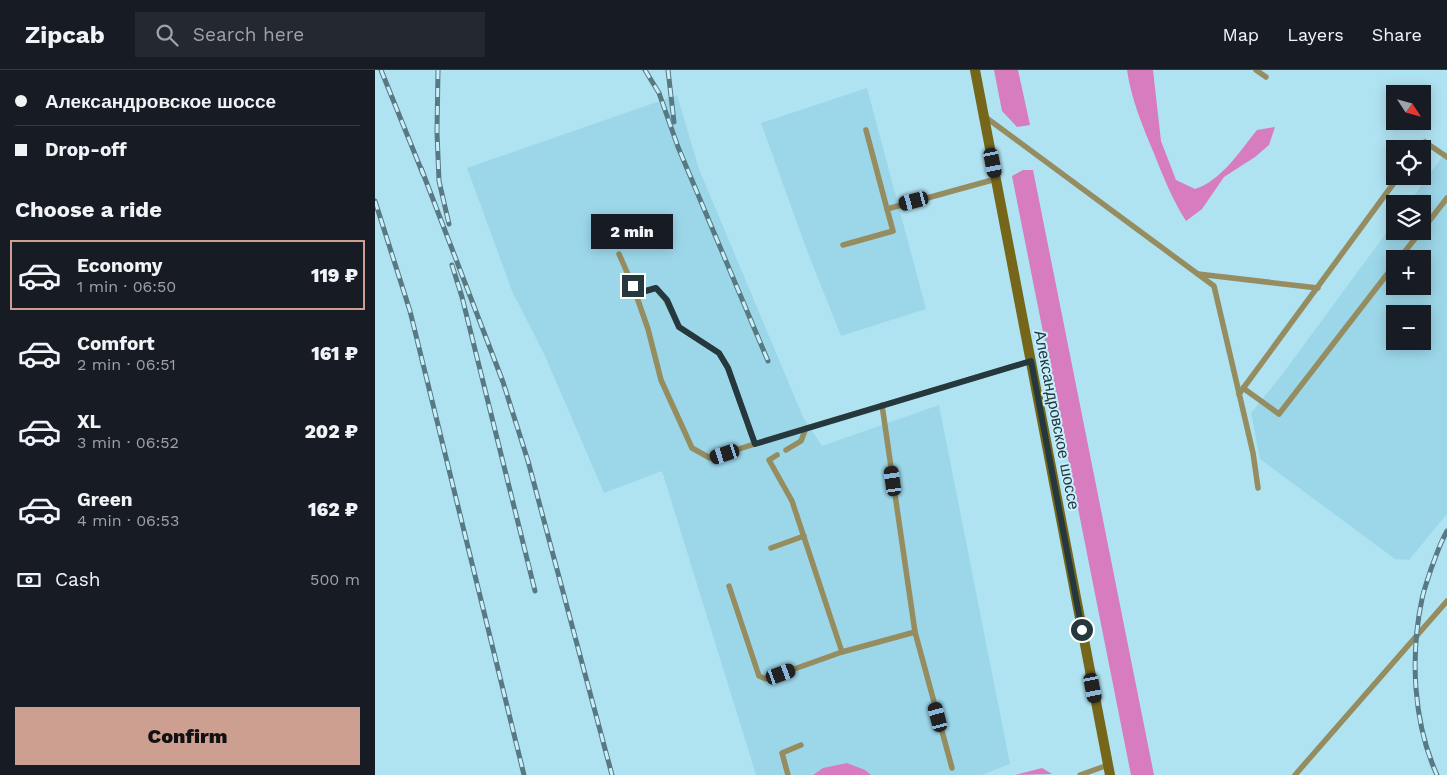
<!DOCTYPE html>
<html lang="en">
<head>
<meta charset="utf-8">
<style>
	:root { --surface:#171b24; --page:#242831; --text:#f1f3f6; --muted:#9ea1a6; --line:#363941; --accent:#cd9f91 }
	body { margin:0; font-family:"Work Sans",sans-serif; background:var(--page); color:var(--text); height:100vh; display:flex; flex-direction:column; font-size:19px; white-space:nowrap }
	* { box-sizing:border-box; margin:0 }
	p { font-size:16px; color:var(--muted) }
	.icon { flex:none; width:28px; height:28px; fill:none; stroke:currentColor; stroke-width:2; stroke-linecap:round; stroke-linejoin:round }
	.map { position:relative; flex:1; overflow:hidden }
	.side { display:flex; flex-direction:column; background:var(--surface); width:375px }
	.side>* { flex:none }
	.hud { display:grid; align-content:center; height:110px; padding:0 15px; background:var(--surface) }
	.needle { width:32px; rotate:126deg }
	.tools { position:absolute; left:1011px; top:15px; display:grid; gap:10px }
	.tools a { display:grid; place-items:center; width:45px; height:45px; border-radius:0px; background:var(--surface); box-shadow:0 2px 12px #0003; font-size:25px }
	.end { position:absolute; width:22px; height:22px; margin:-11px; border:6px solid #24383e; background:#fff; box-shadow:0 0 0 2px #fff }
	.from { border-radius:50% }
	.bubble { position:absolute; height:35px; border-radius:0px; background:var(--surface); box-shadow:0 2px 12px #0003; font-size:16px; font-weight:800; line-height:35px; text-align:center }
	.car { position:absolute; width:15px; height:30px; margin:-15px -8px; border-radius:6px; box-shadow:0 0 4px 1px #0007; background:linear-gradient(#222 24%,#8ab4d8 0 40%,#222 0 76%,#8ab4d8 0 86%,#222 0) }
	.hud b { display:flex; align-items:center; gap:18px; height:48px; font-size:19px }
	.hud b+b { border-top:1px solid var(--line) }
	.hud i { width:12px; height:12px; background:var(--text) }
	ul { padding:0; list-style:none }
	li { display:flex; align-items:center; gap:15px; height:70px; margin:0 10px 8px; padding:0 5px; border:2px solid transparent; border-radius:0px }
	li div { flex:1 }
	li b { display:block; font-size:19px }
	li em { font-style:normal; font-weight:800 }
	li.selected { border-color:var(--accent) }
	li>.icon { width:45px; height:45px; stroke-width:1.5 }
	h2 { padding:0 15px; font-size:22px; line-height:60px }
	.pay { display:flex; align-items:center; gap:12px; height:55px; padding:0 15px; font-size:19px }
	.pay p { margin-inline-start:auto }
	.primary-button { display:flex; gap:10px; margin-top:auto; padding:10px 15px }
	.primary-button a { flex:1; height:58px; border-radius:0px; background:var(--accent); color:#111; font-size:20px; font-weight:800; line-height:58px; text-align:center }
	header { display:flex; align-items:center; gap:30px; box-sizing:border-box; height:70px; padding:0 25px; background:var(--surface); border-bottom:1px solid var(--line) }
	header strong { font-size:24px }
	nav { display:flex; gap:28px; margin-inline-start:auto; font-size:18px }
	.search { width:350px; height:45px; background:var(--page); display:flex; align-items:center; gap:12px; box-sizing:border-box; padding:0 18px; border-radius:0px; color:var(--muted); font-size:19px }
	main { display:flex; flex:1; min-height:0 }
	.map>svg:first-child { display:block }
	.built { fill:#9cd7e9; fill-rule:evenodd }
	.forest { fill:#d77cbe }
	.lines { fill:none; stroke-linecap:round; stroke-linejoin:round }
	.service { stroke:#958c60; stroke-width:5.5 }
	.secondary { stroke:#75661a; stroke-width:10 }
	.rail-casing { stroke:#597982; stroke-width:5 }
	.rail { stroke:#c6effb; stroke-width:3; stroke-dasharray:9; stroke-linecap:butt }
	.route { stroke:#24383e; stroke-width:6 }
	.labels { text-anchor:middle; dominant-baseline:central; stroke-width:4; stroke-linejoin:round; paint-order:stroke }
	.street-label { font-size:16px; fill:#24383e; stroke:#c6effb }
</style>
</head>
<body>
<header>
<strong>Zipcab</strong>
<div class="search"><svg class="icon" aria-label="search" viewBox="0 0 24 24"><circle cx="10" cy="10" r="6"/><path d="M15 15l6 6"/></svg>Search here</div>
<nav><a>Map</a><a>Layers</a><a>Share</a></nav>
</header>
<main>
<section class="side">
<div class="hud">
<b><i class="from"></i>Александровское шоссе</b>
<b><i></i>Drop-off</b>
</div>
<h2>Choose a ride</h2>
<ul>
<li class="selected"><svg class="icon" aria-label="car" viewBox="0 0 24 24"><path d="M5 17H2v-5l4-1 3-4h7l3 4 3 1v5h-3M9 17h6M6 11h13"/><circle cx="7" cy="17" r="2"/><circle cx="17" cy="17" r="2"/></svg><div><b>Economy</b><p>1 min · 06:50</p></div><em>119 ₽</em></li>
<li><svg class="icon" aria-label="car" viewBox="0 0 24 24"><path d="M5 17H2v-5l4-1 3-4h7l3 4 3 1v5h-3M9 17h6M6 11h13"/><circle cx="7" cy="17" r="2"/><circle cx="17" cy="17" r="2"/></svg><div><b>Comfort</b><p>2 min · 06:51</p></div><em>161 ₽</em></li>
<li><svg class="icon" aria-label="car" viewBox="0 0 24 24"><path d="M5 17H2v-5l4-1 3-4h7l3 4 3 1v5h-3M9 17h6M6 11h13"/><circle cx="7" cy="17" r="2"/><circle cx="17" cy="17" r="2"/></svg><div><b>XL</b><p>3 min · 06:52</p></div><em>202 ₽</em></li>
<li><svg class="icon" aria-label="car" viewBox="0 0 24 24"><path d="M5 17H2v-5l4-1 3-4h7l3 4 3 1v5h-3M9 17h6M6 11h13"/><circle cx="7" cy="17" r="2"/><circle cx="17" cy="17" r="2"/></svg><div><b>Green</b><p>4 min · 06:53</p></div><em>162 ₽</em></li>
</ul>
<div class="pay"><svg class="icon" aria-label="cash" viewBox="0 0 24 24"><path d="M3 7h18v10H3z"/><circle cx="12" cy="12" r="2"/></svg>Cash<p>500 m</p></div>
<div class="primary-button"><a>Confirm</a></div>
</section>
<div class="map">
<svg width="1072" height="705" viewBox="0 0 1072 705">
	<rect width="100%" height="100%" fill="#b0e3f2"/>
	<g class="built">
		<polygon points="492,18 551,239 466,266 431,178 386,53"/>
		<polygon points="302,25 324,99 428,347 447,376 564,335 635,694 607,705 381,705 287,401 229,423 170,286 137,221 92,98"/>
		<path d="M1072,80V444L1034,490L1020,489L885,389L876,343L906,306L1020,151V161H1048V134H1033ZM1020,189H1048V216H1020ZM1020,244H1048V271H1020Z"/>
	</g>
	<g class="forest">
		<polygon points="619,0 643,0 655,55 642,57 627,41"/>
		<path d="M752,0H778L786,71L801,110L820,119C846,111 865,81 882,60L900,57L894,75L880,87L849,107L827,139L811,151C797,129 788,106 778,81C767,55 756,28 752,0Z"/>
		<polygon points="648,100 658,100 779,705 756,705 637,106"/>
		<polygon points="472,693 490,700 496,705 438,705 448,698"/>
		<polygon points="667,698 677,704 640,705"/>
	</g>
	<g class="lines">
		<g class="service">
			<polyline points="881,0 891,7"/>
			<polyline points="609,46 839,216 878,383 883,418"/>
			<polyline points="491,60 512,139"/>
			<polyline points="1045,79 1050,72 1072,87"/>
			<polyline points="1048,159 1072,128"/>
			<polyline points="468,175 518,161 512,139 621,109"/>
			<polyline points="244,184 258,216 273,259 286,310 317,378 335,388 418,362 656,291"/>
			<polyline points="1024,189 1046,161"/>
			<polyline points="823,204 943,218"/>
			<polyline points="260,224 281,218 291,230 304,257 344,283 353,298 380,374"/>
			<polyline points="868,318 904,344 1020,194"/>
			<polyline points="864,324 1024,106"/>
			<polyline points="507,335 540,562 577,698"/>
			<polyline points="411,380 426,371 431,358"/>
			<polyline points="396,478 429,466"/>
			<polyline points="354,516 384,606 391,609 467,582 417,431 394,390 402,385"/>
			<polyline points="467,582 540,562"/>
			<polyline points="413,705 407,683 426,675"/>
			<polyline points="705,705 733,695"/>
			<polyline points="920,705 1072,531"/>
		</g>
		<polyline class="secondary" points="600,0 735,705"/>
		<defs>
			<g id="rail">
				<polyline points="6,0 48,104"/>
				<polyline points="63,0 62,62 64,111 74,154"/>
				<polyline points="270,0 284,23 303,77 393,291"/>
				<polyline points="293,0 299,52"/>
				<polyline points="46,98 128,312 153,391 237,705"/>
				<polyline points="0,131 35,241 149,705"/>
				<polyline points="77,195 87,227 160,521"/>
				<path d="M1062,705C1038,652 1035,586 1047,529C1049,519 1053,509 1056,499C1061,486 1065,473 1072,461"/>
			</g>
		</defs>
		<use href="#rail" class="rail-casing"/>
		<use href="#rail" class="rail"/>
	</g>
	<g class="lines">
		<polyline class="route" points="258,216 260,224 281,218 292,230 304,257 344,283 353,298 380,374 656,291 707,560"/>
	</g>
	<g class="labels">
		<g class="street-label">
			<text transform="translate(682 350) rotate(79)">Александровское шоссе</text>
		</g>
	</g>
</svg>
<div class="tools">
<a><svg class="needle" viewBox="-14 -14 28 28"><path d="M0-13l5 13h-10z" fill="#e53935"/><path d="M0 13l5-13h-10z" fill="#9ea1a6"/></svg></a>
<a><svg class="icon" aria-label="locate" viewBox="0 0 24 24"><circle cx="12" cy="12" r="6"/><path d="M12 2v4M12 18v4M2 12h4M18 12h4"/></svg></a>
<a><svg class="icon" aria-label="layers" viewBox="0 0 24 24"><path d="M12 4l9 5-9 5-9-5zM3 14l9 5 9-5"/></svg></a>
<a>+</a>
<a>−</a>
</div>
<i class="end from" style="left:707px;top:560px"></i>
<i class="end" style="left:258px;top:216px"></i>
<div class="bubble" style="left:216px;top:144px;width:82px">2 min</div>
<i class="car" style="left:618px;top:93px;rotate:169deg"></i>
<i class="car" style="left:539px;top:131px;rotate:255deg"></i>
<i class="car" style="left:350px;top:384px;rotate:252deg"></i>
<i class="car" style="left:518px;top:411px;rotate:352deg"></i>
<i class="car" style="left:406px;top:604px;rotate:70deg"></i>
<i class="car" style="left:718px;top:618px;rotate:169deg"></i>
<i class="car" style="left:563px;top:647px;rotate:345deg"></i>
</div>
</main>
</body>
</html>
